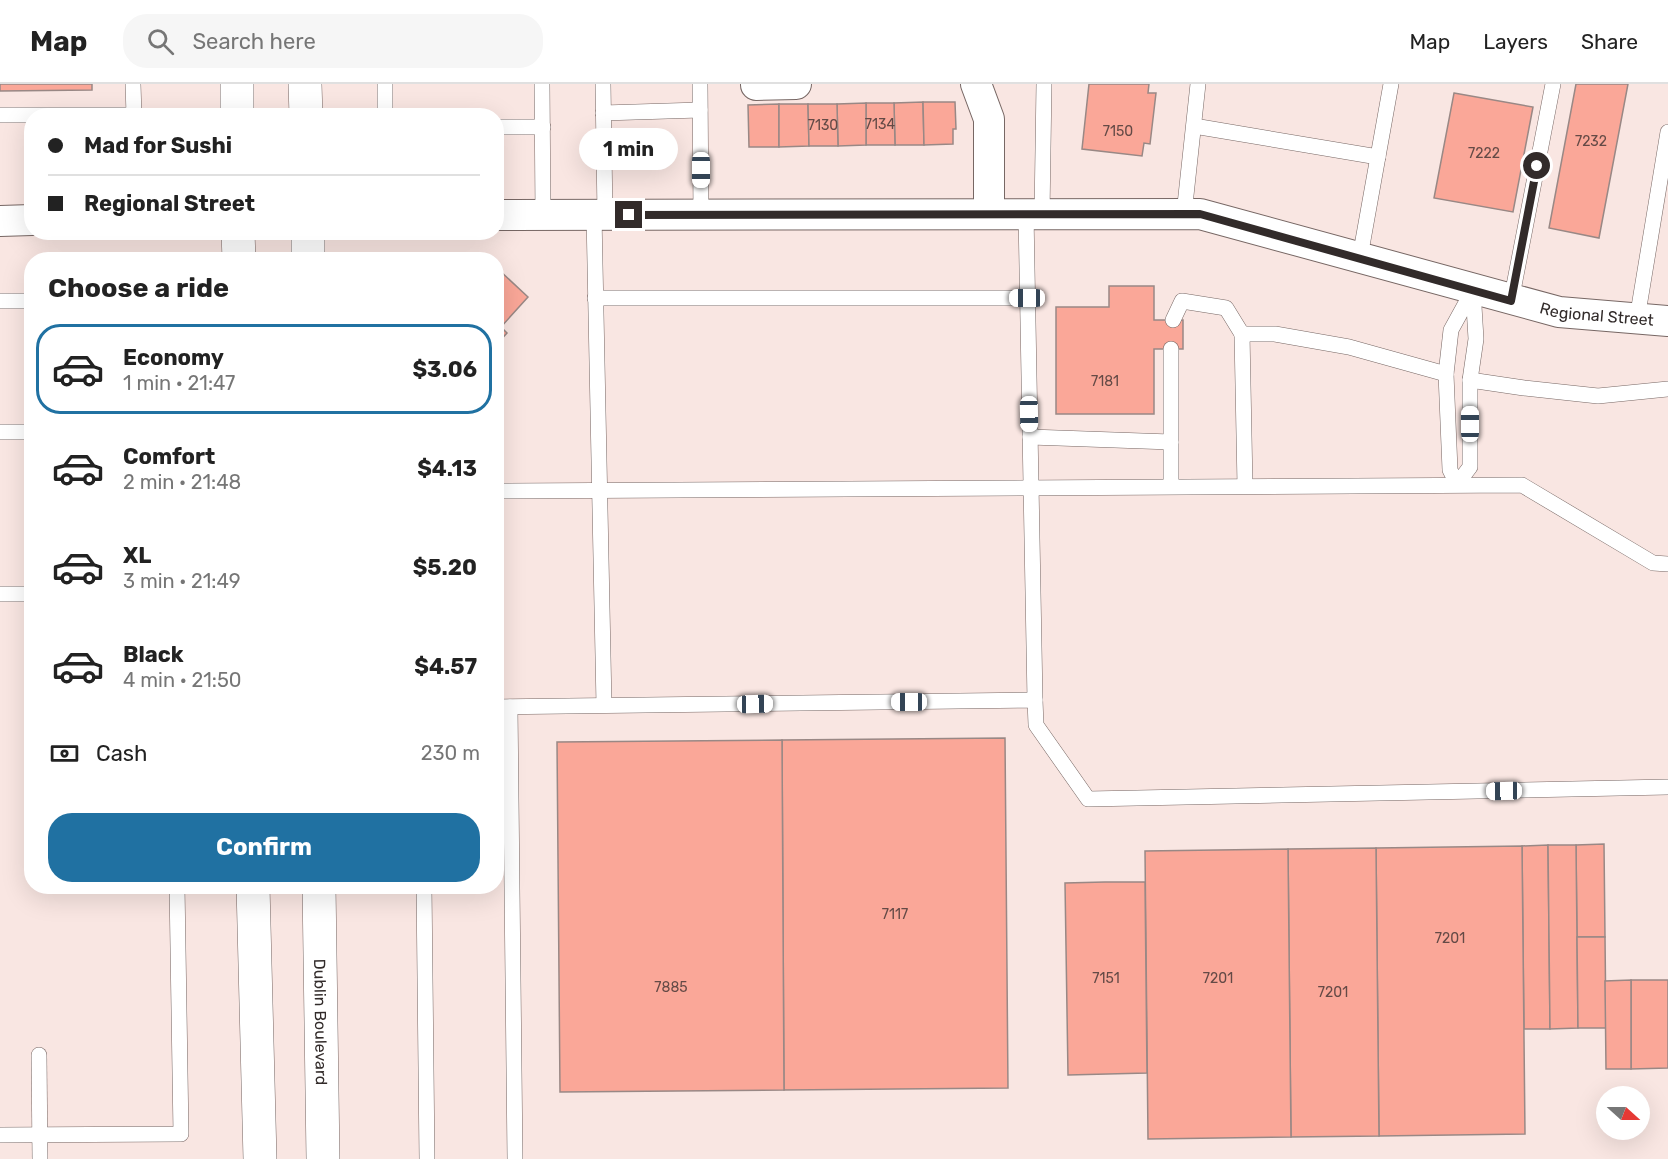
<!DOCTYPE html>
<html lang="en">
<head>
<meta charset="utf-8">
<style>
	:root { --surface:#fff; --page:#f6f6f6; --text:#222; --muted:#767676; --line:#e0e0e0; --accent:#2071a2 }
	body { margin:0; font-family:Rubik,sans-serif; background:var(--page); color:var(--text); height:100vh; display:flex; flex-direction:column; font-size:22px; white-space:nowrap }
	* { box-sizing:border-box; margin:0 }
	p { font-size:20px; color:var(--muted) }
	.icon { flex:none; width:33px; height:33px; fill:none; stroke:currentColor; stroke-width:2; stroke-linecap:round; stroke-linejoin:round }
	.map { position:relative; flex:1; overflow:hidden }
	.drawer { position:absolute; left:24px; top:168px; width:480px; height:642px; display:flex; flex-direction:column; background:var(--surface); border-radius:24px; box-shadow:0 6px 24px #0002 }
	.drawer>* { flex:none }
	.top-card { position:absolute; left:24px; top:24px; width:480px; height:132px; border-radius:24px; box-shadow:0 6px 24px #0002; display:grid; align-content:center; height:132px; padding:0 24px; background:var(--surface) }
	.needle { width:39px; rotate:111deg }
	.buttons { position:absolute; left:1596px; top:1002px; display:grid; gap:12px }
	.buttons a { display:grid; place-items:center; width:54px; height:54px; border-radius:50%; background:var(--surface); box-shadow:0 6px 24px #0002; font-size:30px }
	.end { position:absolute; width:27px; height:27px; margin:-14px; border:8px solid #322b2a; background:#fff; box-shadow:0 0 0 3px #fff }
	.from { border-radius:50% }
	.bubble { position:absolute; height:42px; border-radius:21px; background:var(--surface); box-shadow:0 6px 24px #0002; font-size:20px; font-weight:700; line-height:42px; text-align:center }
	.car { position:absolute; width:18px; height:36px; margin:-18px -9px; border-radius:8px; box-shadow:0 0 4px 2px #0007; background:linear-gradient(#fff 24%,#345 0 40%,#fff 0 76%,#345 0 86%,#fff 0) }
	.top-card b { display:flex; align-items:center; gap:21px; height:57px; font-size:22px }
	.top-card b+b { border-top:2px solid var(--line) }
	.top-card i { width:15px; height:15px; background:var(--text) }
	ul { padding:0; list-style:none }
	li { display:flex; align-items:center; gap:18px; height:90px; margin:0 12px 9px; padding:0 12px; border:3px solid transparent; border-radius:24px }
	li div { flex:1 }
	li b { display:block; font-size:22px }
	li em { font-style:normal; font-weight:700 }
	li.active { border-color:var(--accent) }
	li>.icon { width:54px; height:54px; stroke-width:1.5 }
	h2 { padding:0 24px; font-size:27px; line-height:72px }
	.pay { display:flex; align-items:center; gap:15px; height:66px; padding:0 24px; font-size:22px }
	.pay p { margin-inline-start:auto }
	.cta { display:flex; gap:12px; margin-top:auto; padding:12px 24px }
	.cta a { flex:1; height:69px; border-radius:24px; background:var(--accent); color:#fff; font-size:24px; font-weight:700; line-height:69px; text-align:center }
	header { display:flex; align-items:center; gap:36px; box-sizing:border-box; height:84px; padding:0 30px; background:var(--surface); border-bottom:2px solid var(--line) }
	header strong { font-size:28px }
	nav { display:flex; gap:33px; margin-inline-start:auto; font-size:21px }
	.search { width:420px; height:54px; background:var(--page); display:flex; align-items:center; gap:15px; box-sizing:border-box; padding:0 21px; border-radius:24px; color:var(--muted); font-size:22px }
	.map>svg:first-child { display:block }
	.building { fill:#faa798; stroke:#998885; stroke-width:1.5 }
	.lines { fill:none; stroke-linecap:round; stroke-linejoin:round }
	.lane-casing { stroke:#776764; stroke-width:16 }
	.street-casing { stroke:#776764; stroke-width:32 }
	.primary-casing { stroke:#776764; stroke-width:34 }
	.lane { stroke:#fff; stroke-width:15 }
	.street { stroke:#fff; stroke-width:30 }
	.primary { stroke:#fff; stroke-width:33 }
	.route { stroke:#322b2a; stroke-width:8 }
	.labels { text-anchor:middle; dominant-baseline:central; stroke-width:5; stroke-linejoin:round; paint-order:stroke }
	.number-label { font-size:14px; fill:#644a46 }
	.street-label { font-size:16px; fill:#322b2a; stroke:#fef6f4 }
</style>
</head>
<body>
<header>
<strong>Map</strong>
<div class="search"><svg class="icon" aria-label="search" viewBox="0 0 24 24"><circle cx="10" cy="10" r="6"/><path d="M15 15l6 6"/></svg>Search here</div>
<nav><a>Map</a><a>Layers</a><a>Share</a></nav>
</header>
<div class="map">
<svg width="1668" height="1075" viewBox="0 0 1668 1075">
	<rect width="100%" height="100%" fill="#f9e6e2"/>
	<g class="building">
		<polygon points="0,0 92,0 92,6 0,7"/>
		<polygon points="1089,0 1149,0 1148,9 1156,9 1150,60 1144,59 1142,72 1082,65"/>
		<polygon points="1576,0 1628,0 1599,154 1549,144"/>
		<polygon points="1454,9 1533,23 1513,128 1434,114"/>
		<polygon points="923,18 924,61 895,61 894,19"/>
		<polygon points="923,18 955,18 956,45 953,45 953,60 924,61"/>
		<polygon points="866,19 894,19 895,61 866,61"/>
		<polygon points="866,19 866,61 838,62 837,20"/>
		<polygon points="779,20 779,63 749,63 748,21"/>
		<polygon points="779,20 808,20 809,62 779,63"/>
		<polygon points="808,20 837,20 838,62 809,62"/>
		<polygon points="496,186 499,186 528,213 501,243 507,249 496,261"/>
		<polygon points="1109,202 1154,202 1154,236 1183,236 1183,265 1154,265 1154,330 1056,330 1056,223 1109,223"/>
		<polygon points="1005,654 1008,1004 784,1006 782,656"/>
		<polygon points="782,656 784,1006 560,1008 557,658"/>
		<polygon points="1604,760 1605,853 1577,853 1576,761"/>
		<polygon points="1548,761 1550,945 1524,945 1522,762"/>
		<polygon points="1548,761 1576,761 1578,944 1550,945"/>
		<polygon points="1522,762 1525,1050 1379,1052 1376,764"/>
		<polygon points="1376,764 1379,1052 1291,1053 1288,765"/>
		<polygon points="1288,765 1291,1053 1148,1055 1145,767"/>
		<polygon points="1105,798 1145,798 1147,989 1068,991 1065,799"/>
		<polygon points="1577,853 1605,853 1606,944 1578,944"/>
		<polygon points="1631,896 1668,896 1668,984 1631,985"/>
		<polygon points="1631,896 1631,985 1606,985 1605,897"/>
	</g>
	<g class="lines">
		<defs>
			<g id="lane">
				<polyline points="385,0 385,32"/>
				<polyline points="542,0 543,131"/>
				<polyline points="603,0 605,131"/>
				<polyline points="700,0 701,131"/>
				<polyline points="603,29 700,26"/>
				<polyline points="0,31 134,31 133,0"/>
				<polyline points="1194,42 1378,73"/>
				<polyline points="496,43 543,43"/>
				<polyline points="1026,130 1035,616"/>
				<polyline points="1042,130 1044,0"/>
				<polyline points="1184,130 1198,0"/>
				<polyline points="594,131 604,621"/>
				<polyline points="1360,173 1391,0"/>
				<polygon points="1473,206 1476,255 1470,296 1470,383 1457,400 1450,386 1446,290 1451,246"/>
				<polyline points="595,214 1027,214"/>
				<polyline points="0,217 32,217"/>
				<polyline points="1511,217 1553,0"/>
				<polyline points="1637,235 1668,48"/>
				<polyline points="1173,236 1182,217 1226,224 1242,250"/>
				<polyline points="1171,265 1171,402"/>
				<polyline points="1470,296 1524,304 1598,312 1668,305"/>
				<polyline points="0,348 32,348"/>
				<polyline points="1030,353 1171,358"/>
				<polyline points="1245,402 1242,250 1275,250 1349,263 1446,290"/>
				<polyline points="496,407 1522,401 1653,479 1668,480"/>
				<polyline points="0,510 32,510"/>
				<polyline points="496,623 1035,616 1036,641 1088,715 1668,703"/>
				<polyline points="510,623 515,1075"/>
				<polyline points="424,802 427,1075"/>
				<polyline points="39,971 40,1075"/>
				<polyline points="0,1051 181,1050 177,802"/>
			</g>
			<g id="street">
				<polyline points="976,0 989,35 989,130"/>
				<polyline points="756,1 796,0"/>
				<path id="s1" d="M496,131L1200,130L1559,228L1668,237"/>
				<polyline points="0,137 32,136"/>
			</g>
			<g id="primary">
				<polyline points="237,0 237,32"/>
				<polyline points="305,0 306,32"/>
				<polyline points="238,148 239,176"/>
				<polyline points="308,148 308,176"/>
				<polyline points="253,802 260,1075"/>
				<path id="s2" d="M319,802L323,1075"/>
			</g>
		</defs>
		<use href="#lane" class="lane-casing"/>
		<use href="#street" class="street-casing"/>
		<use href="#primary" class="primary-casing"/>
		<use href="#lane" class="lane"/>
		<use href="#street" class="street"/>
		<use href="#primary" class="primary"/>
	</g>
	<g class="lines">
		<polyline class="route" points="629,131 1200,130 1511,217 1537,82"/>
	</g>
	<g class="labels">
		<g class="number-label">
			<text x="880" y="40">7134</text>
			<text x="823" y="41">7130</text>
			<text x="1118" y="47">7150</text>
			<text x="1591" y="57">7232</text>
			<text x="1484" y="69">7222</text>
			<text x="1105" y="297">7181</text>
			<text x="895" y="830">7117</text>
			<text x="1450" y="854">7201</text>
			<text x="1106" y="894">7151</text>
			<text x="1218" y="894">7201</text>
			<text x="671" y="903">7885</text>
			<text x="1333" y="908">7201</text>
		</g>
		<g class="street-label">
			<text stroke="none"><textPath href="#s1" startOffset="1114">Regional Street</textPath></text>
			<text stroke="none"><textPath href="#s2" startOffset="136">Dublin Boulevard</textPath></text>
		</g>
	</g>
</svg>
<div class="buttons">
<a><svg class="needle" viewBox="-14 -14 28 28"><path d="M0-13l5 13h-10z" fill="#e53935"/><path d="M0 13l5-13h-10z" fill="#767676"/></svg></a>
</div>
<i class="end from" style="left:1537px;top:82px"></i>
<i class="end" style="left:629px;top:131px"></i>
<div class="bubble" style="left:579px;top:44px;width:99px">1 min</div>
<i class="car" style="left:701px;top:86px;rotate:180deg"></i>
<i class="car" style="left:1027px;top:214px;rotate:270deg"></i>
<i class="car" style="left:1029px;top:330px;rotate:179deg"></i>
<i class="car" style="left:1470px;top:340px;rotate:0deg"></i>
<i class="car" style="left:909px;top:618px;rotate:270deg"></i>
<i class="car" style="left:755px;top:620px;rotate:89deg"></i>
<i class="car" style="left:1504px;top:707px;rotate:269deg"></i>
<div class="top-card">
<b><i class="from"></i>Mad for Sushi</b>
<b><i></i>Regional Street</b>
</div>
<section class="drawer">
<h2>Choose a ride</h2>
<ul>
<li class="active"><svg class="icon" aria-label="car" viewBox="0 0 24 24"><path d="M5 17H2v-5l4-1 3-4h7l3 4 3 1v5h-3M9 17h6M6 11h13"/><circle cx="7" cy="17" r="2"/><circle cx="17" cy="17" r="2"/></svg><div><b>Economy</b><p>1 min · 21:47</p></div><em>$3.06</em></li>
<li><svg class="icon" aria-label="car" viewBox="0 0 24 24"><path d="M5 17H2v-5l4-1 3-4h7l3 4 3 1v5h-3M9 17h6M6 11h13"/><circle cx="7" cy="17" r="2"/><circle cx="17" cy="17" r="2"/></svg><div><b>Comfort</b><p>2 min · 21:48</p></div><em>$4.13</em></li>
<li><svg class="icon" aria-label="car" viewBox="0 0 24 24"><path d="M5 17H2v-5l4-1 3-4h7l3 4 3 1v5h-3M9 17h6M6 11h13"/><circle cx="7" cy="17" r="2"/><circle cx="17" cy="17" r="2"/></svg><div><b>XL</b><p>3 min · 21:49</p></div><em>$5.20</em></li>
<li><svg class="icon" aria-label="car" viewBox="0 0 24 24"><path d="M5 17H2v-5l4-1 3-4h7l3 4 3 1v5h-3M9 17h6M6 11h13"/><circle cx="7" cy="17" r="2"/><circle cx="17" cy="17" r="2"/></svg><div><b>Black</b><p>4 min · 21:50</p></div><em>$4.57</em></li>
</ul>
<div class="pay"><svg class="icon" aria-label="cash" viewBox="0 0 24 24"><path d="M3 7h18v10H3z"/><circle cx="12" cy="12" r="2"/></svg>Cash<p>230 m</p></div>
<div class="cta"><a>Confirm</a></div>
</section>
</div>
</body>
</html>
